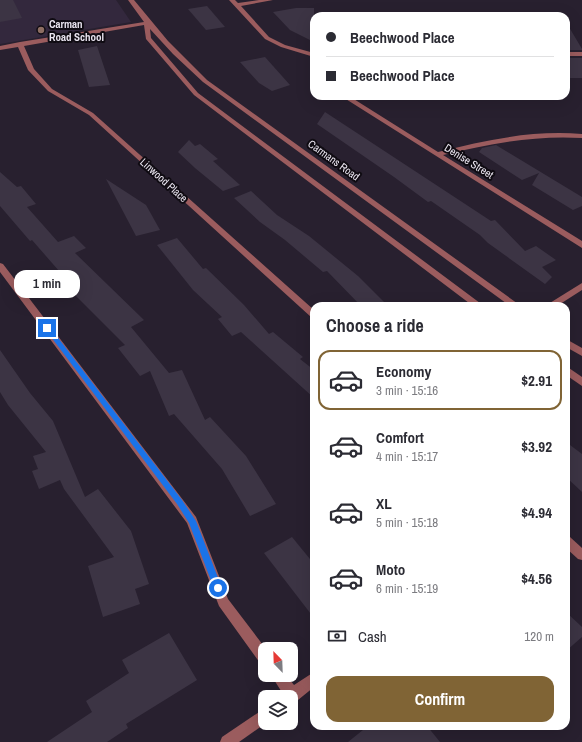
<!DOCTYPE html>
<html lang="en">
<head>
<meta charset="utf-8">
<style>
	:root { --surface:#fff; --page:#f7f7f7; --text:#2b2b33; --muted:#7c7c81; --line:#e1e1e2; --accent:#806435 }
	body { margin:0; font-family:"Archivo Narrow",sans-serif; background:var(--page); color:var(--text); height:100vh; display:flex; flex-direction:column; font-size:15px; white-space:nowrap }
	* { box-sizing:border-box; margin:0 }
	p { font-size:13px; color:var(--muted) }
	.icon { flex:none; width:22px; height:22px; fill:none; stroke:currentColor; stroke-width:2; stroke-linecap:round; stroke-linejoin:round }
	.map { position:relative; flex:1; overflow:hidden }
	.sheet { position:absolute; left:310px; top:302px; width:260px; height:428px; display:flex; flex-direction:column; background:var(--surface); border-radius:12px; box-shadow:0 4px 16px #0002 }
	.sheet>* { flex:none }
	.hud { position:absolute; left:310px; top:12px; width:260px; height:88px; border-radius:12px; box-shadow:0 4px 16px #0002; display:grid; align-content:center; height:88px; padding:0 16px; background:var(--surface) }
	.needle { width:26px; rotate:337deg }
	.buttons { position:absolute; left:258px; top:642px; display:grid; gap:8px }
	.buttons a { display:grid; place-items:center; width:40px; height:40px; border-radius:8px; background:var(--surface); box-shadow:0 4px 16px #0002; font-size:20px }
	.end { position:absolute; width:18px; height:18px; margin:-9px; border:5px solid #1a73e8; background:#fff; box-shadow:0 0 0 2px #fff }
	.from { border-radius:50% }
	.bubble { position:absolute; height:28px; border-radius:12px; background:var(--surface); box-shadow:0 4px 16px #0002; font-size:13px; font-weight:800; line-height:28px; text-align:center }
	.hud b { display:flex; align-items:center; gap:14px; height:38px; font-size:15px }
	.hud b+b { border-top:1px solid var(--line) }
	.hud i { width:10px; height:10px; background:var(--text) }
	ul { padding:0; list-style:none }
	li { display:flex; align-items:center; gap:12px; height:60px; margin:0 8px 6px; padding:0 8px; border:2px solid transparent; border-radius:12px }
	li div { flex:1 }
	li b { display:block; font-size:15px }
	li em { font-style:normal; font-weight:800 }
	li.on { border-color:var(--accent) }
	li>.icon { width:36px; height:36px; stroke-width:1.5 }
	h2 { padding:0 16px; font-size:18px; line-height:48px }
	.pay { display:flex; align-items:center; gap:10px; height:44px; padding:0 16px; font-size:15px }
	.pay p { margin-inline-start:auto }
	.primary-button { display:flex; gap:8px; margin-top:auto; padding:8px 16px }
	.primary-button a { flex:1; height:46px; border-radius:12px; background:var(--accent); color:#fff; font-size:16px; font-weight:800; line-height:46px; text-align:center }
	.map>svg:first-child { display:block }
	.built { fill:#33283d }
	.building { fill:#3c3444 }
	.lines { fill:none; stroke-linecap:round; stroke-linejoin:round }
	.minor { fill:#9b5c5e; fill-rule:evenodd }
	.route { fill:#1a73e8 }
	.education-dot { fill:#8d6e63; stroke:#0f0b12; stroke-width:1.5 }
	.labels { text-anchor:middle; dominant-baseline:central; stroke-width:4; stroke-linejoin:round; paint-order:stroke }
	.far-poi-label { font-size:11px; font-weight:bold; fill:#eae5f0; stroke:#0f0b12; text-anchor:start }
	.far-street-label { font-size:11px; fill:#eae5f0; stroke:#0f0b12 }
</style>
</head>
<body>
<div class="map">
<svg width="582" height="742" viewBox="0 0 582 742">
	<rect width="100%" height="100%" fill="#28202f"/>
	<polygon class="built" points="0,0 116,0 131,22 0,44"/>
	<g class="building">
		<polygon points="0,0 13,0 22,18 0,22"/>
		<polygon points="207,6 225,27 206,30 188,9"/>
		<polygon points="296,8 314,8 314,42 290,30 273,12"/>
		<polygon points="566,22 582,49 582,50 566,50"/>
		<polygon points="97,46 110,85 89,87 78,50"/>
		<polygon points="265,57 290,85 272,91 259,83 240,62"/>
		<rect x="566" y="58" width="16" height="20"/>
		<polygon points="325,112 491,221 495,220 525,251 536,246 556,260 542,267 552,277 545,284 488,243 480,235 431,201 428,202 394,177 317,124"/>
		<polygon points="189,140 195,146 200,144 218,159 213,161 240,185 223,191 195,168 178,152"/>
		<polygon points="496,145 582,197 582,206 573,210 532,185 539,173 522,180 479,152 482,148"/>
		<polygon points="0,172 17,187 21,186 36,204 27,207 58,242 74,236 86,248 75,253 144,320 131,327 169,373 182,370 205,420 210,417 246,456 276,504 250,516 222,469 174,414 169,416 150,371 140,376 118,348 125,345 61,281 66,279 32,240 30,241 0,206"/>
		<polygon points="106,179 146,205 160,230 136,236"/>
		<polygon points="251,191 277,215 309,236 358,276 388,306 361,306 327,271 323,272 285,240 260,222 234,198"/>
		<polygon points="177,238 203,269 206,268 244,305 269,334 273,332 303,357 300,359 314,370 314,398 241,332 232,336 218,319 222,317 193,290 157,245"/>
		<polygon points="0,350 30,393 53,421 85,497 98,489 131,531 149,584 135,589 140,604 103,617 88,566 114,557 64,489 60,480 39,489 32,471 38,469 33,456 46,452 8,405 0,392"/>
		<polygon points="566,442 582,454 582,492 566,477"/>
		<polygon points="292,537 314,564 314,618 264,553"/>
		<polygon points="566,612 582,627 582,637 566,651"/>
		<polygon points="169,633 197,680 126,724 128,728 107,742 47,742 92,712 86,701 129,673 122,660"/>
		<polygon points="368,726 427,726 440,742 348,742"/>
	</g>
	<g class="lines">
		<g class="minor">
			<polygon points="128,0 134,0 168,41 207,80 521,306 510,306 203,82 173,54 150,29 151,38 198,93 484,306 473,306 194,95 146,39 144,25 24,46 34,69 52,89 93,113 314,310 314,318 311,317 89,115 48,91 28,70 18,47 0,50 0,46 20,42 144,22"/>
			<polygon points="229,0 235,0 238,3 259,0 273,0 241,6 269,37 285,45 314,53 314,57 281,47 265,39"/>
			<rect x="566" y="52" width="16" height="4"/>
			<path d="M341,96H349L438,152C486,140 532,130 582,134V138C534,135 489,144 443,155L582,241V248Z"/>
			<polygon points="0,263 3,264 196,517 228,599 266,649 265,649 265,664 260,663 219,606 187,523 0,272"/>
			<polygon points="582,283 582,290 557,306 545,306"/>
			<polygon points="566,339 582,348 582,356 566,347"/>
			<polygon points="566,366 582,377 582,386 566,375"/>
			<polygon points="566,536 570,537 582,548 582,560 578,559 566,548"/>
			<polygon points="314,672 314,687 298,700 291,703 291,697 282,697 283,694 271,675 286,675 294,685"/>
			<polygon points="265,708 266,723 239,742 220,742 222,737"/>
		</g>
	</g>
	<polygon class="route" points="45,326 49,326 182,500 196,521 222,588 221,591 215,591 189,523 177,504 45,329"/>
	<circle class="education-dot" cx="41" cy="30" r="4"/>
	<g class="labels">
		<g class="far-poi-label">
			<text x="49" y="24">Carman<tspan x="49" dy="13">Road School</tspan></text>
		</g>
		<g class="far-street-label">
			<text transform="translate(334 160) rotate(36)">Carmans Road</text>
			<text transform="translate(469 161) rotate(32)">Denise Street</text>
			<text transform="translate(164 180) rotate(42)">Linwood Place</text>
		</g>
	</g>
</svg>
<div class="buttons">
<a><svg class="needle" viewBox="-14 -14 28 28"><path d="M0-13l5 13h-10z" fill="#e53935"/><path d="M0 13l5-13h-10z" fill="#7c7c81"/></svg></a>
<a><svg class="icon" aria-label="layers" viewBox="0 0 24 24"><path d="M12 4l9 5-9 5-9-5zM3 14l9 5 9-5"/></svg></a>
</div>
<i class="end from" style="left:218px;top:588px"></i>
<i class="end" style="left:47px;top:328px"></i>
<div class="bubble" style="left:14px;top:270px;width:66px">1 min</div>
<div class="hud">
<b><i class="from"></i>Beechwood Place</b>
<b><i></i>Beechwood Place</b>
</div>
<section class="sheet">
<h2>Choose a ride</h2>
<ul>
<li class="on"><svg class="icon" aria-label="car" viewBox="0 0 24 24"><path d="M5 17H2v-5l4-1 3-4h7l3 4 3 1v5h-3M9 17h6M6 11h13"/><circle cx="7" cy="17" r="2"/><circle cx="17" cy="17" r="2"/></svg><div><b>Economy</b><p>3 min · 15:16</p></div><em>$2.91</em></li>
<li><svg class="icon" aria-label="car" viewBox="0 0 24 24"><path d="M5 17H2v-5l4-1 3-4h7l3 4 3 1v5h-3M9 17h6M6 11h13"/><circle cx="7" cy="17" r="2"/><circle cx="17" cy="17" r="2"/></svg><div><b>Comfort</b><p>4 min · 15:17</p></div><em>$3.92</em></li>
<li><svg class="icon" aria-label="car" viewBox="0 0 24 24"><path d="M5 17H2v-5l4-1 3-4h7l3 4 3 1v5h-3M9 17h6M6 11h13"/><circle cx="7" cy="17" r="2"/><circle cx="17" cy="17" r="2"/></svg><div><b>XL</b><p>5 min · 15:18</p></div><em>$4.94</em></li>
<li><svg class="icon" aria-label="car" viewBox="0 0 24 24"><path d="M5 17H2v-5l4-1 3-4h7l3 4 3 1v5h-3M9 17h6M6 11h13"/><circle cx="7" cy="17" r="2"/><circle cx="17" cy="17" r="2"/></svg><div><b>Moto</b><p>6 min · 15:19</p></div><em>$4.56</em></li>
</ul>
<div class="pay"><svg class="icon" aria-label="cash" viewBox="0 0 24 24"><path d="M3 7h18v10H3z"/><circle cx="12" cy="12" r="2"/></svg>Cash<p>120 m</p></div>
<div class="primary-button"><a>Confirm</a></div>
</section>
</div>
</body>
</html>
